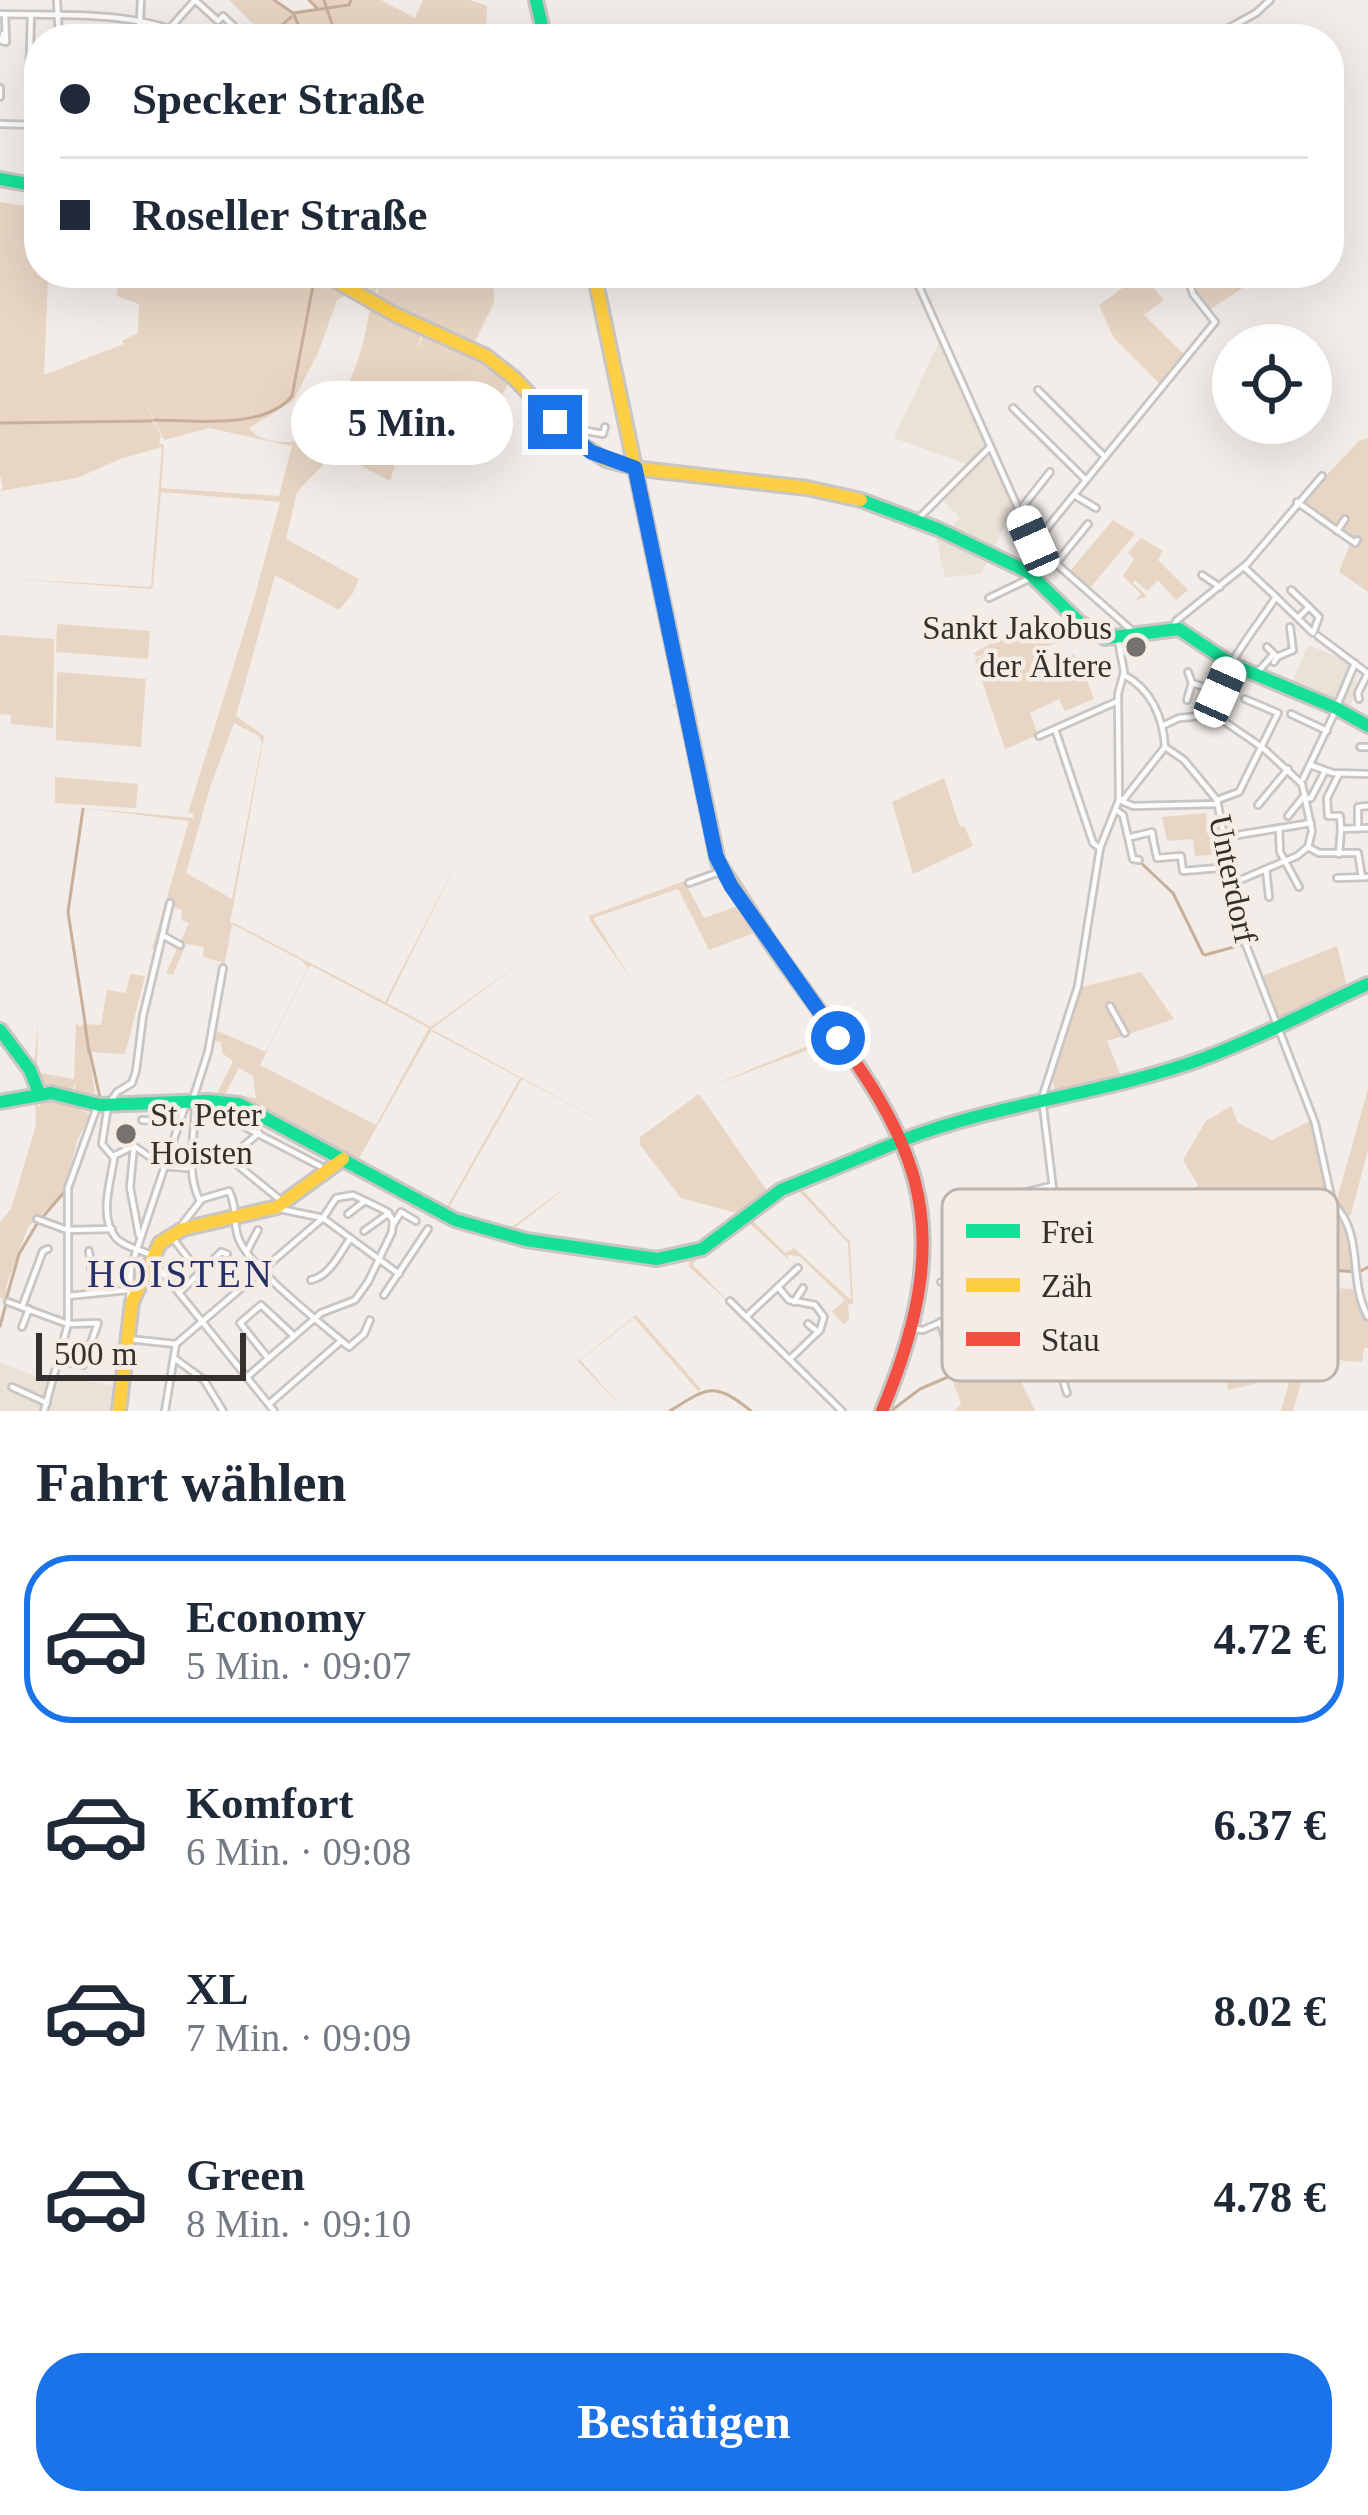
<!DOCTYPE html>
<html lang="de">
<head>
<meta charset="utf-8">
<style>
	:root { --surface:#fff; --page:#f6f6f7; --text:#1f2937; --muted:#747a83; --line:#e0e1e3; --accent:#1a73e8 }
	body { margin:0; font-family:Georgia,serif; background:var(--page); color:var(--text); height:100vh; display:flex; flex-direction:column; font-size:45px; white-space:nowrap }
	* { box-sizing:border-box; margin:0 }
	p { font-size:39px; color:var(--muted) }
	.icon { flex:none; width:66px; height:66px; fill:none; stroke:currentColor; stroke-width:2; stroke-linecap:round; stroke-linejoin:round }
	.map { position:relative; height:1411px; overflow:hidden }
	.side { display:flex; flex-direction:column; background:var(--surface); flex:1 }
	.side>* { flex:none }
	.guide { position:absolute; left:24px; top:24px; width:1320px; height:264px; border-radius:48px; box-shadow:0 12px 48px #0002; display:grid; align-content:center; height:264px; padding:0 36px; background:var(--surface) }
	.buttons { position:absolute; left:1212px; top:324px; display:grid; gap:24px }
	.buttons a { display:grid; place-items:center; width:120px; height:120px; border-radius:50%; background:var(--surface); box-shadow:0 12px 48px #0002; font-size:60px }
	.scale { position:absolute; left:36px; bottom:30px; width:210px; box-sizing:border-box; padding-left:12px; border:6px solid #33302d; border-top:0; font-size:33px; line-height:42px; white-space:nowrap; color:#33302d; -webkit-text-stroke:9px #f5ede5; paint-order:stroke }
	.end { position:absolute; width:54px; height:54px; margin:-27px; border:15px solid #1a73e8; background:#fff; box-shadow:0 0 0 6px #fff }
	.from { border-radius:50% }
	.bubble { position:absolute; height:84px; border-radius:42px; background:var(--surface); box-shadow:0 12px 48px #0002; font-size:39px; font-weight:800; line-height:84px; text-align:center }
	.car { position:absolute; width:36px; height:72px; margin:-36px -18px; border-radius:15px; box-shadow:0 0 9px 3px #0007; background:linear-gradient(#fff 24%,#345 0 40%,#fff 0 76%,#345 0 86%,#fff 0) }
	.guide b { display:flex; align-items:center; gap:42px; height:114px; font-size:45px }
	.guide b+b { border-top:3px solid var(--line) }
	.guide i { width:30px; height:30px; background:var(--text) }
	ul { padding:0; list-style:none }
	li { display:flex; align-items:center; gap:36px; height:168px; margin:0 24px 18px; padding:0 12px; border:6px solid transparent; border-radius:48px }
	li div { flex:1 }
	li b { display:block; font-size:45px }
	li em { font-style:normal; font-weight:800 }
	li.on { border-color:var(--accent) }
	li>.icon { width:108px; height:108px; stroke-width:1.5 }
	h2 { padding:0 36px; font-size:54px; line-height:144px }
	.action { display:flex; gap:24px; margin-top:auto; padding:24px 36px }
	.action a { flex:1; height:138px; border-radius:48px; background:var(--accent); color:#fff; font-size:48px; font-weight:800; line-height:138px; text-align:center }
	.map>svg:first-child { display:block }
	.built { fill:#eae1d7 }
	.green { fill:#e8d5c4; fill-rule:evenodd }
	.lines { fill:none; stroke-linecap:round; stroke-linejoin:round }
	.stream { stroke:#c7af9a; stroke-width:3 }
	.street-casing { stroke:#c8c5c2; stroke-width:10 }
	.fast-casing { stroke:#c8c5c2; stroke-width:18 }
	.slow-casing { stroke:#c8c5c2; stroke-width:18 }
	.jam-casing { stroke:#c8c5c2; stroke-width:18 }
	.street { stroke:#fdfcfc; stroke-width:4.5 }
	.fast { stroke:#16e098; stroke-width:12 }
	.slow { stroke:#ffcf43; stroke-width:12 }
	.jam { stroke:#f24e42; stroke-width:12 }
	.route { stroke:#1a73e8; stroke-width:15 }
	.poi-dot { fill:#76726e; stroke:#f5ede5; stroke-width:4.5 }
	.labels { text-anchor:middle; dominant-baseline:central; stroke-width:9; stroke-linejoin:round; paint-order:stroke }
	.poi-label { font-size:33px; fill:#33302d; stroke:#f5ede5; text-anchor:end }
	.street-label { font-size:33px; fill:#33302d; stroke:#f5ede5 }
	.quarter-label { font-size:39px; letter-spacing:3px; fill:#272f69; stroke:#f5ede5 }
	.key { fill:#f5ede5; stroke:#bbb4ae; stroke-width:3 }
	.key-label { font-size:33px; fill:#33302d }
</style>
</head>
<body>
<div class="map">
<svg width="1368" height="1411" viewBox="0 0 1368 1411">
	<rect width="100%" height="100%" fill="#f2ede8"/>
	<g class="built">
		<polygon points="941,338 989,446 969,465 894,438"/>
		<polygon points="991,450 1015,504 981,574 945,577 935,531 948,531 960,518 941,498"/>
		<polygon points="1308,645 1350,662 1344,677 1360,683 1347,712 1290,688"/>
		<polygon points="0,1362 53,1383 56,1375 120,1387 117,1411 0,1411"/>
	</g>
	<g class="green">
		<polygon points="229,0 275,0 294,13 315,9 308,0 381,0 415,18 423,0 471,0 487,6 486,39 416,39 416,35 414,39 268,39"/>
		<path d="M0,202L39,208V273H85L84,288L48,279L44,375L124,344L122,341L138,333L139,304L117,296L119,273H218L243,283L250,273H317L376,309L422,328L418,349L425,329C495,357 518,388 569,439L510,380L497,406L482,398L483,393L480,397L469,425L474,429L465,448L475,453L468,466L408,434L411,386L405,433L390,481L335,452L297,492L286,539L359,579L353,593L339,610L275,575L236,716L264,736L230,923H234L385,1002L462,852L387,1003L431,1027L540,948L430,1030H433L633,1138L522,1079L446,1213L504,1233L572,1183L507,1234L656,1256L700,1246L737,1221L735,1215L740,1217V1220L696,1250L659,1257L506,1235L445,1214L269,1115L240,1103L244,1096L256,1098L253,1076L239,1068L223,1098L216,1096L233,1061L222,1053L221,1042L211,1040L213,1029L266,1052L308,968L301,960L232,924L216,1011L224,963L203,957L204,947L186,944L173,975L166,973L189,923L181,920L182,910L168,906L158,947L152,949L189,821L83,808L193,818L194,813H188L253,603L280,502L161,492L153,585L151,589L0,578L151,587L162,447L120,459L77,478L0,491L3,487L0,475ZM347,295L370,306C365,349 339,442 283,442C269,442 257,438 249,428L293,401L318,353L337,300ZM137,384L164,440L209,428L292,446L279,496L161,488L164,445L159,443L161,436ZM234,723L259,736L262,743L232,899L186,873L210,787ZM310,965L429,1028L376,1125L260,1065ZM431,1031L520,1078L444,1212L357,1162Z"/>
		<polygon points="328,273 375,273 377,280 377,273 493,273 494,303 473,345 378,302 378,285 375,294 367,296"/>
		<polygon points="1189,273 1266,273 1209,310 1192,288"/>
		<polygon points="1142,274 1164,300 1144,315 1185,355 1161,385 1114,338 1099,305"/>
		<polygon points="1368,438 1368,592 1339,572 1351,542 1298,505 1359,441"/>
		<polygon points="1113,520 1135,534 1090,588 1070,571"/>
		<polygon points="1141,538 1163,551 1158,560 1188,590 1176,600 1158,580 1147,591 1135,580 1133,583 1147,596 1135,601 1141,594 1123,576 1134,559 1128,552"/>
		<polygon points="57,624 150,631 148,659 56,652"/>
		<polygon points="1048,625 1056,643 1033,653 1038,668 1074,654 1078,663 1091,659 1095,671 1085,675 1094,699 1065,711 1059,699 1030,713 1038,735 1005,749 975,660 991,652 977,657 974,653 1005,635 1010,643"/>
		<polygon points="0,635 54,639 53,728 11,724 11,715 0,714"/>
		<polygon points="57,672 146,679 141,747 56,740"/>
		<path d="M671,704C677,704 680,707 684,711L719,867C711,877 696,878 686,884L704,918L740,905L738,899L876,1096L894,1132L890,1142L784,1187L744,1215L681,1198L640,1145V1137L699,1094L770,1195L785,1186L886,1142L892,1131L872,1093L835,1040L708,1087L832,1036L759,931L709,950L678,889L593,918L631,979L591,922L589,916L717,869L683,714Z"/>
		<polygon points="55,777 138,784 136,808 55,803"/>
		<polygon points="944,778 960,827 964,826 973,846 913,874 892,802"/>
		<polygon points="1206,813 1207,821 1220,820 1226,854 1195,856 1193,839 1167,841 1162,817"/>
		<polygon points="1337,946 1348,991 1277,1023 1260,977"/>
		<polygon points="1141,972 1174,1019 1107,1041 1122,1079 1058,1098 1050,1074 1079,988"/>
		<polygon points="130,974 145,976 125,1054 89,1052 96,1102 76,1097 75,1083 71,1095 41,1085 0,1027 0,1020 34,1064 38,1024 37,1069 41,1073 74,1079 76,1023 80,1027 84,1024 88,1039 86,1024 101,1025 107,990 126,993"/>
		<polygon points="1368,1089 1368,1150 1351,1214 1348,1217 1340,1213 1350,1241 1354,1270 1333,1271 1328,1288 1355,1289 1368,1320 1368,1348 1364,1348 1362,1362 1308,1358 1293,1411 1281,1411 1318,1278 1293,1254 1299,1257 1268,1218 1228,1245 1243,1276 1235,1282 1251,1303 1284,1294 1298,1312 1290,1341 1252,1353 1258,1383 1228,1390 1219,1324 1158,1330 1135,1285 1113,1308 1102,1307 1095,1297 1114,1280 1085,1294 1065,1270 1079,1263 1091,1264 1081,1248 1083,1244 1127,1220 1133,1218 1154,1253 1207,1220 1191,1191 1198,1185 1183,1160 1206,1121 1231,1106 1238,1123 1272,1140 1312,1120 1331,1203 1330,1220 1333,1212 1337,1212 1336,1203"/>
		<polygon points="35,1097 39,1109 42,1097 61,1100 91,1115 77,1141 64,1193 28,1227 7,1284 5,1300 0,1297 0,1222 11,1209 36,1125"/>
		<path d="M896,1146H901C926,1198 923,1243 918,1299C920,1259 930,1176 896,1148L799,1186L850,1242L853,1304H848L849,1319L844,1324L832,1312L845,1300L799,1256L787,1255L789,1260L746,1220L692,1264L736,1305L696,1268L731,1304L688,1266L636,1315L701,1389L698,1391L634,1318L580,1360L625,1411L578,1361L635,1316L690,1264L687,1258L746,1219H749L779,1193ZM795,1187L848,1243L851,1300L794,1248L785,1253L750,1218Z"/>
		<polygon points="1050,1334 1044,1341 1051,1342 1052,1356 1016,1371 1035,1411 955,1411 961,1403 952,1379"/>
	</g>
	<g class="lines">
		<g class="stream">
			<polyline points="274,0 293,13 305,39"/>
			<polyline points="309,0 317,8"/>
			<polyline points="324,0 337,39"/>
			<polyline points="293,13 349,5 351,0"/>
			<polyline points="279,28 291,17"/>
			<path d="M154,420C194,421 266,429 292,396L315,275"/>
			<polyline points="0,423 151,421"/>
			<polyline points="83,809 68,912 85,1022"/>
			<polyline points="1140,862 1173,893 1203,954"/>
			<polyline points="1205,955 1241,945"/>
			<polyline points="85,1024 89,1052"/>
			<polyline points="90,1053 101,1102"/>
			<polyline points="1287,1059 1300,1090"/>
			<polyline points="68,1181 87,1128"/>
			<polyline points="41,1219 66,1190"/>
			<polyline points="1318,1263 1330,1207"/>
			<polyline points="1330,1270 1359,1272 1368,1267"/>
			<polyline points="6,1300 19,1254 38,1222"/>
			<polyline points="0,1326 6,1304"/>
			<path d="M670,1411C708,1387 714,1381 751,1411"/>
			<polyline points="891,1411 920,1389 1048,1334 1098,1290 1211,1220 1237,1210 1264,1212 1293,1246 1321,1265"/>
		</g>
		<defs>
			<g id="street">
				<polyline points="57,0 59,39"/>
				<polyline points="195,0 218,21 223,16 247,39"/>
				<path d="M0,14C64,16 136,10 195,39"/>
				<polyline points="171,27 195,0"/>
				<polyline points="3,34 2,41 6,42 5,15"/>
				<polyline points="139,39 141,0"/>
				<polyline points="266,39 268,37"/>
				<polyline points="1209,39 1256,13 1270,0"/>
				<polyline points="29,83 31,15"/>
				<polyline points="0,88 0,97"/>
				<polyline points="0,124 39,125"/>
				<polyline points="913,273 1034,544 1035,576 989,598"/>
				<polyline points="597,278 627,273"/>
				<polyline points="1038,390 1105,457"/>
				<polyline points="1013,408 1086,480"/>
				<polyline points="572,439 587,431 603,434 605,427"/>
				<polyline points="1074,495 1096,508"/>
				<polyline points="1297,502 1355,543 1357,540"/>
				<polyline points="1020,510 1050,472"/>
				<polyline points="918,519 990,447"/>
				<polyline points="1337,531 1345,519"/>
				<polyline points="1034,544 1215,322 1193,294 1186,273"/>
				<polyline points="1034,544 1136,634"/>
				<polyline points="1057,562 1088,524"/>
				<polyline points="1202,575 1220,587"/>
				<polyline points="1291,590 1309,607 1298,618"/>
				<polyline points="1276,597 1313,633 1319,617 1309,607"/>
				<polyline points="1174,628 1176,621 1247,564 1322,476"/>
				<polyline points="1318,636 1366,672"/>
				<polyline points="1267,647 1277,657 1274,662"/>
				<polyline points="1277,657 1293,650 1290,627"/>
				<polyline points="1188,672 1192,683 1220,692"/>
				<path d="M1124,675C1151,689 1163,717 1165,747"/>
				<polyline points="1255,675 1273,655"/>
				<polyline points="1359,699 1358,693 1368,673"/>
				<polyline points="1187,700 1192,683"/>
				<polyline points="1336,708 1355,663"/>
				<polyline points="1291,714 1327,731"/>
				<path d="M1215,715C1215,674 1255,630 1276,597L1244,567"/>
				<polyline points="1162,726 1179,718 1215,715 1263,748 1302,784 1312,831 1308,847 1297,856 1233,883"/>
				<polyline points="1055,729 1093,843 1100,848"/>
				<polyline points="1039,736 1118,701"/>
				<polyline points="1165,747 1184,760 1217,800 1243,937 1315,1123 1332,1201 1341,1213"/>
				<polyline points="1360,747 1368,747"/>
				<polyline points="1310,765 1333,773 1368,774"/>
				<polyline points="1339,774 1327,798 1328,816 1340,816 1341,829"/>
				<polyline points="1303,779 1334,714"/>
				<polyline points="1306,799 1311,798 1325,771"/>
				<polyline points="1119,800 1133,806 1218,804"/>
				<polyline points="1119,800 1124,799 1165,747"/>
				<polyline points="1217,800 1239,792 1278,713 1245,699"/>
				<polyline points="1258,805 1288,769"/>
				<polyline points="1116,810 1123,815 1133,859 1139,860"/>
				<polyline points="1288,816 1305,795"/>
				<polyline points="1358,827 1358,807 1368,806"/>
				<polyline points="1279,828 1280,852 1299,887"/>
				<polyline points="1131,837 1152,832 1153,839"/>
				<polyline points="1225,837 1311,823"/>
				<polyline points="1153,839 1157,858 1181,856 1183,871 1230,867"/>
				<polyline points="1308,847 1319,853 1358,853 1362,877"/>
				<polyline points="1339,854 1341,829 1368,828"/>
				<polyline points="1266,869 1269,897"/>
				<polyline points="1337,878 1368,877"/>
				<polyline points="689,883 722,871"/>
				<polyline points="164,936 180,945"/>
				<polyline points="1110,1006 1125,1033"/>
				<path d="M195,1101C196,1135 184,1170 200,1201"/>
				<polyline points="192,1102 208,1052 223,968"/>
				<polyline points="142,1120 178,1123"/>
				<polyline points="239,1124 320,1166"/>
				<polyline points="134,1146 130,1187 139,1235"/>
				<polyline points="134,1146 163,1166 187,1168"/>
				<polyline points="194,1148 235,1163 284,1203"/>
				<polyline points="113,1156 134,1146"/>
				<polyline points="228,1159 259,1133"/>
				<polyline points="1011,1196 1016,1265"/>
				<polyline points="1006,1197 1051,1186"/>
				<polyline points="280,1209 323,1218 399,1274"/>
				<polyline points="348,1214 365,1201"/>
				<path d="M1343,1216C1361,1246 1350,1285 1368,1317"/>
				<polyline points="37,1219 67,1230 112,1229"/>
				<polyline points="394,1223 401,1212 416,1221"/>
				<path d="M177,1231L202,1199L229,1191C237,1205 233,1222 238,1237C248,1267 323,1325 349,1347L364,1334L370,1320"/>
				<polyline points="364,1231 389,1213"/>
				<polyline points="175,1241 194,1266 201,1268"/>
				<polyline points="89,1251 94,1292"/>
				<polyline points="247,1251 258,1230"/>
				<path d="M153,1256C142,1250 124,1247 116,1238C98,1216 111,1182 114,1158L102,1144L108,1105L117,1092L132,1083L136,1071L143,1016L170,903"/>
				<polyline points="151,1258 274,1411"/>
				<polyline points="974,1261 985,1312"/>
				<path d="M311,1280C330,1276 339,1254 350,1239"/>
				<polyline points="941,1282 1059,1255"/>
				<polyline points="945,1282 953,1315"/>
				<polyline points="778,1287 789,1300 815,1305 824,1317 820,1330 791,1358"/>
				<polyline points="179,1293 221,1252 227,1254"/>
				<polyline points="384,1295 428,1229"/>
				<polyline points="68,1296 137,1289"/>
				<polyline points="730,1301 842,1411"/>
				<polyline points="8,1302 68,1324 98,1323 83,1365 58,1361"/>
				<polyline points="794,1302 803,1288"/>
				<path d="M1040,1304C1055,1326 1057,1366 1067,1393"/>
				<polyline points="129,1305 131,1267 186,1103"/>
				<polyline points="22,1307 43,1251 48,1249"/>
				<polyline points="747,1316 798,1268"/>
				<polyline points="940,1322 957,1371"/>
				<polyline points="808,1324 818,1332"/>
				<polyline points="22,1327 29,1309"/>
				<polyline points="915,1329 923,1330 960,1314 1032,1309 1047,1296 1057,1274 1058,1230 1042,1098 1078,986 1100,848 1119,800 1118,694 1124,672 1118,639"/>
				<polyline points="128,1339 176,1344"/>
				<polyline points="174,1358 204,1380 223,1411"/>
				<polyline points="268,1358 240,1323 261,1305 292,1334"/>
				<polyline points="12,1387 47,1403"/>
				<polyline points="269,1404 341,1341"/>
				<polyline points="44,1411 68,1324 68,1188 97,1107"/>
				<polyline points="165,1411 176,1344 323,1218 336,1198 353,1195 386,1211 393,1220 392,1232 368,1282 355,1300 321,1313 247,1377"/>
			</g>
			<g id="fast">
				<polyline points="536,0 545,39"/>
				<polyline points="0,179 39,186"/>
				<polyline points="861,500 938,529 1028,572 1079,622 1105,638 1179,629 1233,665 1336,708 1368,726"/>
				<polyline points="0,1030 30,1070 39,1093"/>
				<polyline points="0,1102 51,1093 100,1105 208,1101 239,1104 455,1220 526,1240 657,1259 702,1249 781,1190 903,1140"/>
				<path d="M903,1140C1001,1102 1108,1094 1207,1057C1262,1037 1315,1008 1368,984"/>
			</g>
			<g id="slow">
				<polyline points="322,273 396,315 486,356 514,378 570,437 606,460 641,469 807,488 861,500"/>
				<polyline points="594,273 718,862 769,941"/>
				<polyline points="119,1411 132,1302 160,1243 183,1229 277,1207 343,1159"/>
			</g>
			<path id="jam" d="M769,941C894,1118 976,1187 882,1411"/>
		</defs>
		<use href="#street" class="street-casing"/>
		<use href="#fast" class="fast-casing"/>
		<use href="#slow" class="slow-casing"/>
		<use href="#jam" class="jam-casing"/>
		<use href="#street" class="street"/>
		<use href="#fast" class="fast"/>
		<use href="#slow" class="slow"/>
		<use href="#jam" class="jam"/>
	</g>
	<g class="lines">
		<polyline class="route" points="555,422 591,452 635,468 716,856 731,886 838,1038"/>
	</g>
	<g class="poi-dot">
		<circle cx="1136" cy="647" r="12"/>
		<circle cx="126" cy="1134" r="12"/>
	</g>
	<g class="labels">
		<g class="poi-label">
			<text x="1112" y="628">Sankt Jakobus<tspan x="1112" dy="38">der Ältere</tspan></text>
			<text x="150" y="1115" text-anchor="start">St. Peter<tspan x="150" dy="38">Hoisten</tspan></text>
		</g>
		<g class="street-label">
			<text transform="translate(1233 879) rotate(78)">Unterdorf</text>
		</g>
		<g class="quarter-label">
			<text x="181" y="1273">HOISTEN</text>
		</g>
	</g>
	<rect x="942" y="1189" width="396" height="192" rx="18" class="key"/>
	<rect x="966" y="1224" width="54" height="14" fill="#16e098"/>
	<rect x="966" y="1278" width="54" height="14" fill="#ffcf43"/>
	<rect x="966" y="1332" width="54" height="14" fill="#f24e42"/>
	<g class="key-label">
		<text x="1041" y="1243">Frei</text>
		<text x="1041" y="1297">Zäh</text>
		<text x="1041" y="1351">Stau</text>
	</g>
</svg>
<div class="buttons">
<a><svg class="icon" aria-label="locate" viewBox="0 0 24 24"><circle cx="12" cy="12" r="6"/><path d="M12 2v4M12 18v4M2 12h4M18 12h4"/></svg></a>
</div>
<div class="scale">500 m</div>
<i class="end from" style="left:838px;top:1038px"></i>
<i class="end" style="left:555px;top:422px"></i>
<div class="bubble" style="left:291px;top:381px;width:222px">5 Min.</div>
<i class="car" style="left:1033px;top:541px;rotate:336deg"></i>
<i class="car" style="left:1220px;top:692px;rotate:24deg"></i>
<div class="guide">
<b><i class="from"></i>Specker Straße</b>
<b><i></i>Roseller Straße</b>
</div>
</div>
<section class="side">
<h2>Fahrt wählen</h2>
<ul>
<li class="on"><svg class="icon" aria-label="car" viewBox="0 0 24 24"><path d="M5 17H2v-5l4-1 3-4h7l3 4 3 1v5h-3M9 17h6M6 11h13"/><circle cx="7" cy="17" r="2"/><circle cx="17" cy="17" r="2"/></svg><div><b>Economy</b><p>5 Min. · 09:07</p></div><em>4.72 €</em></li>
<li><svg class="icon" aria-label="car" viewBox="0 0 24 24"><path d="M5 17H2v-5l4-1 3-4h7l3 4 3 1v5h-3M9 17h6M6 11h13"/><circle cx="7" cy="17" r="2"/><circle cx="17" cy="17" r="2"/></svg><div><b>Komfort</b><p>6 Min. · 09:08</p></div><em>6.37 €</em></li>
<li><svg class="icon" aria-label="car" viewBox="0 0 24 24"><path d="M5 17H2v-5l4-1 3-4h7l3 4 3 1v5h-3M9 17h6M6 11h13"/><circle cx="7" cy="17" r="2"/><circle cx="17" cy="17" r="2"/></svg><div><b>XL</b><p>7 Min. · 09:09</p></div><em>8.02 €</em></li>
<li><svg class="icon" aria-label="car" viewBox="0 0 24 24"><path d="M5 17H2v-5l4-1 3-4h7l3 4 3 1v5h-3M9 17h6M6 11h13"/><circle cx="7" cy="17" r="2"/><circle cx="17" cy="17" r="2"/></svg><div><b>Green</b><p>8 Min. · 09:10</p></div><em>4.78 €</em></li>
</ul>
<div class="action"><a>Bestätigen</a></div>
</section>
</body>
</html>
